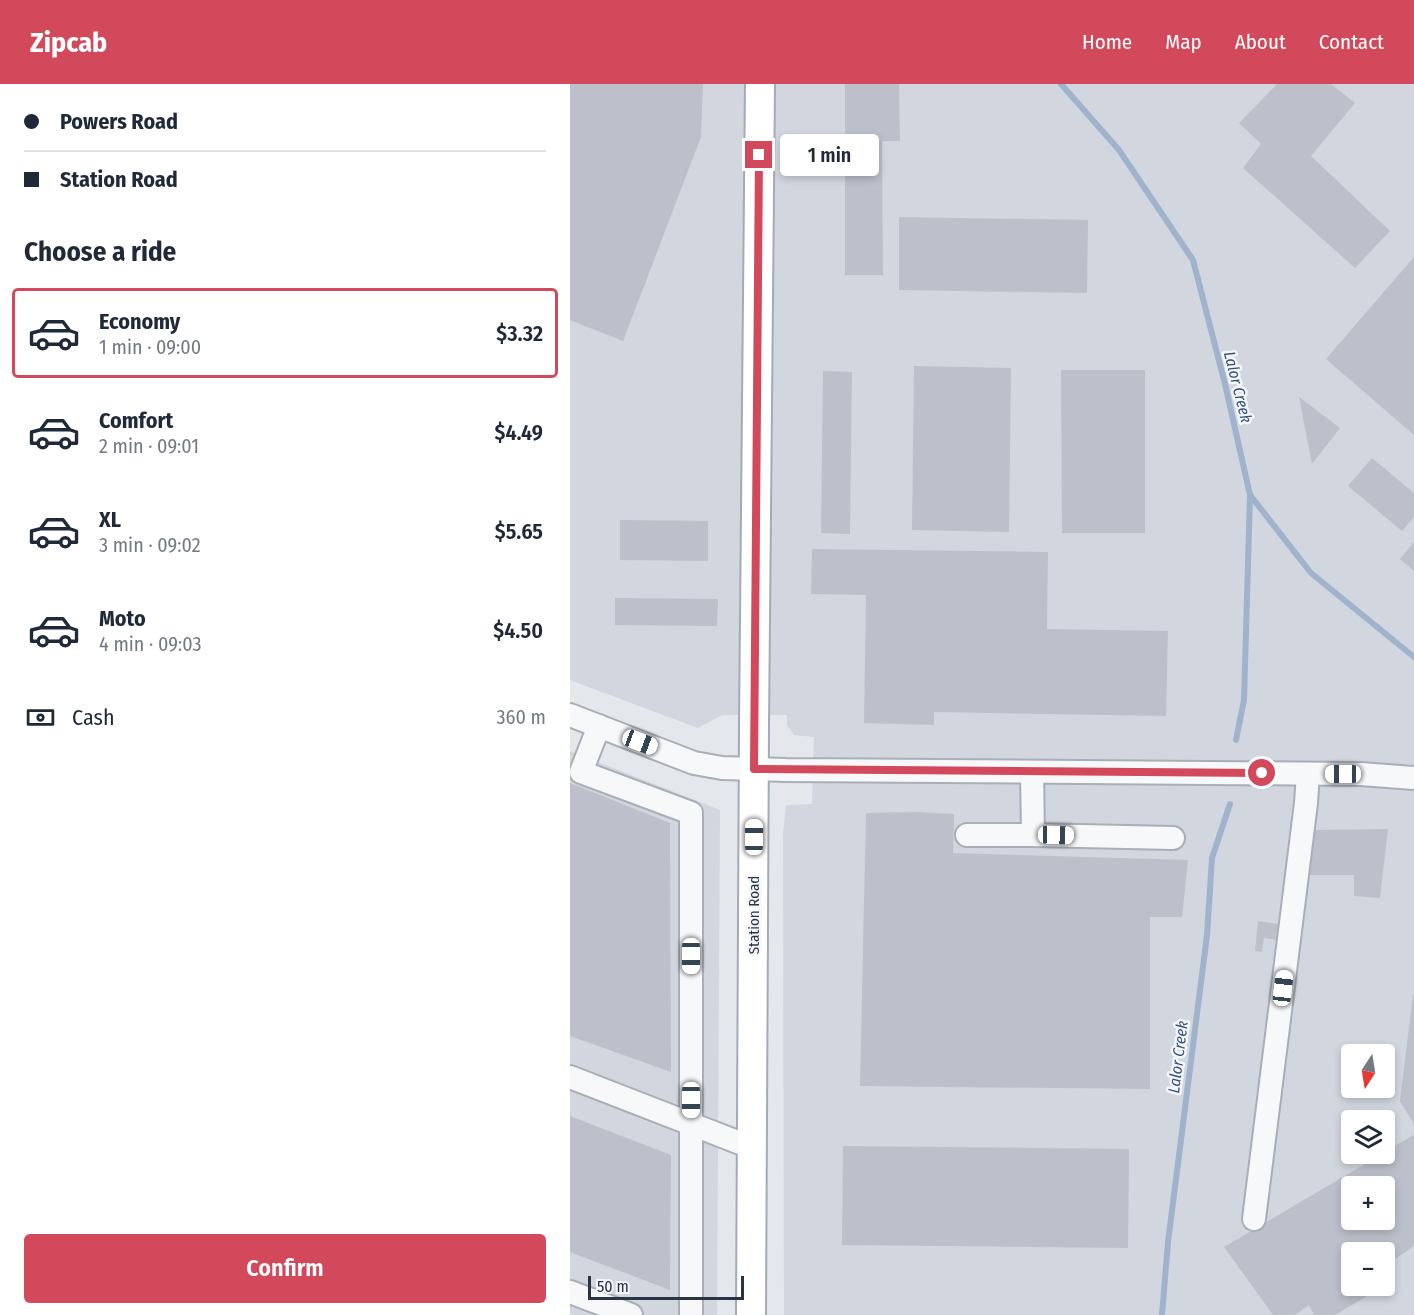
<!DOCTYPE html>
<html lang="en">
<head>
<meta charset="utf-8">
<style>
	:root { --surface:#fff; --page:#f2f2f3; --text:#1f2937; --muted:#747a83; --line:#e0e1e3; --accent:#d1495b }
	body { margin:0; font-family:"Fira Sans Condensed",sans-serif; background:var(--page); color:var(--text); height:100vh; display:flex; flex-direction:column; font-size:22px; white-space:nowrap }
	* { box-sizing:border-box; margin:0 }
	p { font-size:20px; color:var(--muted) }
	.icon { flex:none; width:33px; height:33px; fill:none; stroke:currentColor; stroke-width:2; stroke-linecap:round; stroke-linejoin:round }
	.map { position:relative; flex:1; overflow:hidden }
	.details { display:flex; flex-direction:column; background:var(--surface); width:570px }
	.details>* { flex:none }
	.hud { display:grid; align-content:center; height:132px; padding:0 24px; background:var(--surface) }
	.needle { width:39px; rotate:192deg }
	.fabs { position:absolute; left:771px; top:960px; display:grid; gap:12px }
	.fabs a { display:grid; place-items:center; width:54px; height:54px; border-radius:6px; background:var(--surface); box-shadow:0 3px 9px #0003; font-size:30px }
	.scale { position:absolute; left:18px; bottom:15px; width:156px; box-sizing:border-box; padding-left:6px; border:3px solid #2b3445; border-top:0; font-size:16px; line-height:21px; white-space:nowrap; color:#2b3445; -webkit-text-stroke:4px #f4f6f9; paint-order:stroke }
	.end { position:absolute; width:27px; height:27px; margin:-14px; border:8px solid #d1495b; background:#fff; box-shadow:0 0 0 3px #fff }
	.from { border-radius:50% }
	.bubble { position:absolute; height:42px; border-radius:6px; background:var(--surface); box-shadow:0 3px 9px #0003; font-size:20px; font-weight:600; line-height:42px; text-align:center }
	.car { position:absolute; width:18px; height:36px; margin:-18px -9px; border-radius:8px; box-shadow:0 0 4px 2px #0007; background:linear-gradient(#fff 24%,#345 0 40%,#fff 0 76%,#345 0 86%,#fff 0) }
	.hud b { display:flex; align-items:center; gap:21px; height:57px; font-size:22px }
	.hud b+b { border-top:2px solid var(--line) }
	.hud i { width:15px; height:15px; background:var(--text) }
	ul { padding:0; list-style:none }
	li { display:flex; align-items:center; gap:18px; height:90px; margin:0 12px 9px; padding:0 12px; border:3px solid transparent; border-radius:6px }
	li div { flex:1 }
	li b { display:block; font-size:22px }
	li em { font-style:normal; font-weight:600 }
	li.on { border-color:var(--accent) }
	li>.icon { width:54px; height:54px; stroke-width:1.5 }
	h2 { padding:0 24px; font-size:27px; line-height:72px }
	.pay { display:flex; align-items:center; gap:15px; height:66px; padding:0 24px; font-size:22px }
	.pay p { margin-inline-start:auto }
	.primary-button { display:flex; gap:12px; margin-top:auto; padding:12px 24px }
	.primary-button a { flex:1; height:69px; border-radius:6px; background:var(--accent); color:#fff; font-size:24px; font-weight:600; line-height:69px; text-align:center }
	header { display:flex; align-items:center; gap:36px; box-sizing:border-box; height:84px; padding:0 30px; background:var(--accent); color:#fff }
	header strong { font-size:28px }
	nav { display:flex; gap:33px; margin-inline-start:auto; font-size:21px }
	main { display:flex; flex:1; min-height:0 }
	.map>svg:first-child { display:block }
	.built { fill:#d2d6de; fill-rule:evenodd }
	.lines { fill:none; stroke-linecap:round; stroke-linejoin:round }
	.stream { stroke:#9fb4cc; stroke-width:6 }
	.building { fill:#bbc0ca; fill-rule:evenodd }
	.minor-casing { stroke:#a9aeb7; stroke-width:26 }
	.major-casing { stroke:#a3abb8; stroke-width:32 }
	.minor { stroke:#f7f8fa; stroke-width:22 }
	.major { stroke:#fff; stroke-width:28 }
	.route { stroke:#d1495b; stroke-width:8 }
	.labels { text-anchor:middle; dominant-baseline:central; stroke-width:5; stroke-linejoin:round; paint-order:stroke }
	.street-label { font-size:15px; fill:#2b3445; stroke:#f4f6f9 }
	.water-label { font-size:16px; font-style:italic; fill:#34527a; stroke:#f4f6f9 }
</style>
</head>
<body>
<header>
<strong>Zipcab</strong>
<nav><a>Home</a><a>Map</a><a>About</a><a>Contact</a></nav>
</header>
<main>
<section class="details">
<div class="hud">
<b><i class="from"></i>Powers Road</b>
<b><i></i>Station Road</b>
</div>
<h2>Choose a ride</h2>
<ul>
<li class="on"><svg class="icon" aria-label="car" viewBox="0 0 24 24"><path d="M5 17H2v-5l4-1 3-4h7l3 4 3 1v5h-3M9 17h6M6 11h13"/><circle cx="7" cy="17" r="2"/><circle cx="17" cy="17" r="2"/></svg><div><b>Economy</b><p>1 min · 09:00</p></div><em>$3.32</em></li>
<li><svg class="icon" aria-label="car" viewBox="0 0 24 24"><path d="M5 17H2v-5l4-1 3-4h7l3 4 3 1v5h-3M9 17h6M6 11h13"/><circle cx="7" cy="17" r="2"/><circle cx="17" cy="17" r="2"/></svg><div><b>Comfort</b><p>2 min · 09:01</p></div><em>$4.49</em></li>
<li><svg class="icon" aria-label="car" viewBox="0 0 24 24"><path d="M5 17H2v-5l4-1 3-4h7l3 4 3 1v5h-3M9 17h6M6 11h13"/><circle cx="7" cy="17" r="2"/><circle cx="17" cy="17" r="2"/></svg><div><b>XL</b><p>3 min · 09:02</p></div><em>$5.65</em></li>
<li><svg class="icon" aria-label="car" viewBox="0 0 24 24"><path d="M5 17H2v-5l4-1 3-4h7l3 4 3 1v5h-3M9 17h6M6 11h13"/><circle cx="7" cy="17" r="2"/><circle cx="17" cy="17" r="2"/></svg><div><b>Moto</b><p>4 min · 09:03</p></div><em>$4.50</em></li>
</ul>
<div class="pay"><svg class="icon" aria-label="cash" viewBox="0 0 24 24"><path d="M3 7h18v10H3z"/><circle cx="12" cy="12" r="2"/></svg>Cash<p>360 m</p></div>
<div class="primary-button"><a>Confirm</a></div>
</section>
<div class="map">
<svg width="844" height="1231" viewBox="0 0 844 1231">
	<rect width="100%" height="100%" fill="#e4e7ec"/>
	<g class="built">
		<path d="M0,0H844V1231H214L213,751L216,721L242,720L244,653L224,651L217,641V631H152L128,644L0,596ZM782,970H814V1004H782ZM782,1036H814V1070H782ZM782,1102H814V1136H782ZM782,1168H814V1202H782Z"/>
		<polygon points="0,667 150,726 147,1231 0,1231"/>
	</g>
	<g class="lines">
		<g class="stream">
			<polyline points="491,0 549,66 623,176 655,300 680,411 674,616 666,656"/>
			<polyline points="680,411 741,489 844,573"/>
			<polyline points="592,1231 598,1158 637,851 642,774 660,720"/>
		</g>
	</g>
	<g class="building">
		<polygon points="0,0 133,0 131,53 53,257 0,236"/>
		<polygon points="275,0 329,0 330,57 312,57 313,191 275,191"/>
		<polygon points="707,0 761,0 785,19 741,72 820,147 785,184 673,84 691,60 669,39"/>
		<polygon points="329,133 518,136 517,209 329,206"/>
		<polygon points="844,173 844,351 756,275"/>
		<polygon points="344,282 441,284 439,448 342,446"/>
		<polygon points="491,286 575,286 575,449 492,449"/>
		<polygon points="253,287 282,288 280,450 251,449"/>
		<polygon points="729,313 770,344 742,380"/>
		<polygon points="802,374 844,409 844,433 832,447 778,402"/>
		<polygon points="50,436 138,437 138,477 50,476"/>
		<polygon points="844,458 844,487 830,475"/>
		<polygon points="242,465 478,468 477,545 598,547 596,632 364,628 364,641 294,639 296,511 241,510"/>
		<polygon points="45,514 148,515 147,542 45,541"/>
		<polygon points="0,699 100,739 101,988 0,952"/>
		<polygon points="345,728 384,730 383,769 618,776 612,833 580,833 580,1005 290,1002 296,729"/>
		<polygon points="818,745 810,814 784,812 784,791 739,791 743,746"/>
		<polygon points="688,837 715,841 713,857 694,854 692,868 685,867"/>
		<polygon points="843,911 844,911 844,1040 830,1017"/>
		<polygon points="0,1032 101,1071 100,1206 0,1168"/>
		<path d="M844,1051V1162L815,1182L819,1190L815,1202L814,1168H782V1202H814L765,1231H744L739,1221L725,1231H703L654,1163L812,1070H814V1068ZM782,1102H814V1136H782Z"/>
		<polygon points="273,1062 559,1065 558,1164 272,1161"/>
	</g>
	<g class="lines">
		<defs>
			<g id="minor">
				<polyline points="0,631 124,679 152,684 216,686 791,690 844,694"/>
				<polyline points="29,642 11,688 121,729 121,1231"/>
				<polyline points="397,751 463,751 462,688"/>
				<polyline points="463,751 603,754"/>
				<polyline points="0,993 183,1064"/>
				<polyline points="684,1135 736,719 738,690"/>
				<polyline points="0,1208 61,1231"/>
			</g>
			<polyline id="major" points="181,1231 184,642 190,0"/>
		</defs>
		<use href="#minor" class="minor-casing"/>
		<use href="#major" class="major-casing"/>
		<use href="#minor" class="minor"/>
		<use href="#major" class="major"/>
	</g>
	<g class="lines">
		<polyline class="route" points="189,71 184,685 692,689"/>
	</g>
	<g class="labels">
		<g class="street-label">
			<text transform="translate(184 831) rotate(-90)">Station Road</text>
		</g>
		<g class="water-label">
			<text transform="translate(668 303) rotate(76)">Lalor Creek</text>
			<text transform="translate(608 973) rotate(-83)">Lalor Creek</text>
		</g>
	</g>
</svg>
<div class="fabs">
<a><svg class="needle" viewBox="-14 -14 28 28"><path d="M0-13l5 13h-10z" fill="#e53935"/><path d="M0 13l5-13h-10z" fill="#747a83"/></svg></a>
<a><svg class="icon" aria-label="layers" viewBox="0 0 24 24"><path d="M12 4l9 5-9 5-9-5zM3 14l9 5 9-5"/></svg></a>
<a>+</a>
<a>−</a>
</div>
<div class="scale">50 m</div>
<i class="end from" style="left:692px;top:689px"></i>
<i class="end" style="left:189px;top:71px"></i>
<div class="bubble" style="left:210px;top:50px;width:99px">1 min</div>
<i class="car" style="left:70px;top:658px;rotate:111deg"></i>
<i class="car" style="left:773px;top:690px;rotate:270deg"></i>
<i class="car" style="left:486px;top:751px;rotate:91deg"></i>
<i class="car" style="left:184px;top:753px;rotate:0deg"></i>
<i class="car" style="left:121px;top:872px;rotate:180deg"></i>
<i class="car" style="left:713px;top:904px;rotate:7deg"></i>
<i class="car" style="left:121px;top:1016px;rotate:180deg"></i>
</div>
</main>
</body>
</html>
